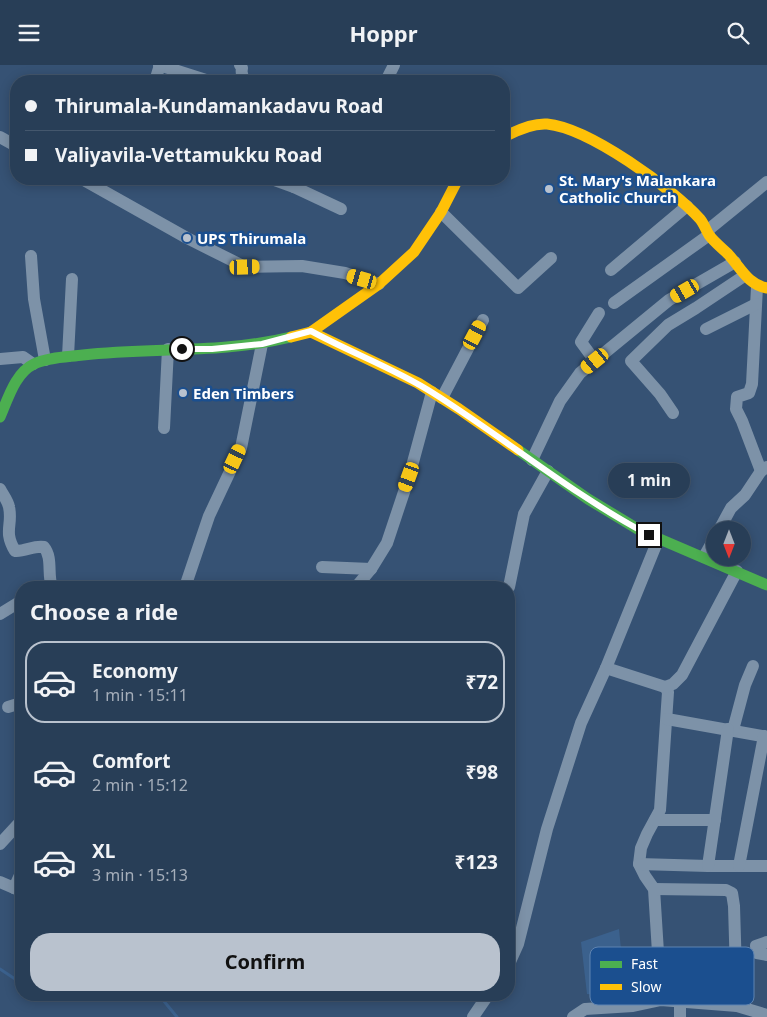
<!DOCTYPE html>
<html lang="en">
<head>
<meta charset="utf-8">
<style>
	:root { --surface:#283e57; --page:#30455d; --text:#f1f3f6; --muted:#a5aeba; --line:#44576d; --accent:#b9c2ce }
	body { margin:0; font-family:"Noto Sans",sans-serif; background:var(--page); color:var(--text); height:100vh; display:flex; flex-direction:column; font-size:19px; white-space:nowrap }
	* { box-sizing:border-box; margin:0 }
	p { font-size:16px; color:var(--muted) }
	.icon { flex:none; width:28px; height:28px; fill:none; stroke:currentColor; stroke-width:2; stroke-linecap:round; stroke-linejoin:round }
	.map { position:relative; flex:1; overflow:hidden }
	.drawer { position:absolute; left:15px; top:516px; width:500px; height:420px; display:flex; flex-direction:column; background:var(--surface); border-radius:20px; box-shadow:0 2px 12px #0003,0 0 0 1px var(--line) }
	.drawer>* { flex:none }
	.top-card { position:absolute; left:10px; top:10px; width:500px; height:110px; border-radius:20px; box-shadow:0 2px 12px #0003,0 0 0 1px var(--line); display:grid; align-content:center; height:110px; padding:0 15px; background:var(--surface) }
	.needle { width:32px; rotate:180deg }
	.buttons { position:absolute; left:706px; top:456px; display:grid; gap:10px }
	.buttons a { display:grid; place-items:center; width:45px; height:45px; border-radius:50%; background:var(--surface); box-shadow:0 2px 12px #0003,0 0 0 1px var(--line); font-size:25px }
	.end { position:absolute; width:22px; height:22px; margin:-11px; border:6px solid #fff; background:#111; box-shadow:0 0 0 2px #111 }
	.from { border-radius:50% }
	.bubble { position:absolute; height:35px; border-radius:18px; background:var(--surface); box-shadow:0 2px 12px #0003,0 0 0 1px var(--line); font-size:16px; font-weight:700; line-height:35px; text-align:center }
	.car { position:absolute; width:15px; height:30px; margin:-15px -8px; border-radius:6px; box-shadow:0 0 4px 1px #0007; background:linear-gradient(#f5c518 24%,#345 0 40%,#f5c518 0 76%,#345 0 86%,#f5c518 0) }
	.top-card b { display:flex; align-items:center; gap:18px; height:48px; font-size:19px }
	.top-card b+b { border-top:1px solid var(--line) }
	.top-card i { width:12px; height:12px; background:var(--text) }
	ul { padding:0; list-style:none }
	li { display:flex; align-items:center; gap:15px; height:82px; margin:0 10px 8px; padding:0 5px; border:2px solid transparent; border-radius:20px }
	li div { flex:1 }
	li b { display:block; font-size:19px }
	li em { font-style:normal; font-weight:700 }
	li.on { border-color:var(--accent) }
	li>.icon { width:45px; height:45px; stroke-width:1.5 }
	h2 { padding:0 15px; font-size:22px; line-height:60px }
	.action { display:flex; gap:10px; margin-top:auto; padding:10px 15px }
	.action a { flex:1; height:58px; border-radius:20px; background:var(--accent); color:#111; font-size:20px; font-weight:700; line-height:58px; text-align:center }
	header { display:flex; justify-content:space-between; align-items:center; height:65px; padding:0 15px; background:var(--surface); font-size:22px; font-weight:700 }
	.map>svg:first-child { display:block }
	.water { fill:#3b618d }
	.lines { fill:none; stroke-linecap:round; stroke-linejoin:round }
	.stream { stroke:#3b618d; stroke-width:3 }
	.street { stroke:#7d92a8; stroke-width:12 }
	.fast { stroke:#4caf50; stroke-width:11 }
	.slow { stroke:#ffc107; stroke-width:11 }
	.route { stroke:#fff; stroke-width:6 }
	.poi-dot { fill:#b9c2ce; stroke:#1b4f8f; stroke-width:2 }
	.labels { text-anchor:middle; dominant-baseline:central; stroke-width:5; stroke-linejoin:round; paint-order:stroke }
	.poi-label { font-size:15px; font-weight:bold; fill:#fff; stroke:#1b4f8f; text-anchor:start }
	.key { fill:#1b4f8f; stroke:#5f84b1; stroke-width:1 }
	.key-label { font-size:14px; fill:#fff }
</style>
</head>
<body>
<header><svg class="icon" aria-label="menu" viewBox="0 0 24 24"><path d="M4 6h16M4 12h16M4 18h16"/></svg>Hoppr<svg class="icon" aria-label="search" viewBox="0 0 24 24"><circle cx="10" cy="10" r="6"/><path d="M15 15l6 6"/></svg></header>
<div class="map">
<svg width="767" height="952" viewBox="0 0 767 952">
	<rect width="100%" height="100%" fill="#365274"/>
	<polygon class="water" points="619,864 623,905 608,931 587,929 581,877"/>
	<g class="lines">
		<g class="stream">
			<polyline points="0,904 21,918"/>
			<polyline points="156,930 163,935 177,952"/>
		</g>
		<g class="street">
			<polyline points="159,0 209,16"/>
			<path d="M240,0L242,3C241,8 242,14 248,16"/>
			<polyline points="155,16 160,0"/>
			<polyline points="386,16 394,0"/>
			<polyline points="0,72 16,81"/>
			<polyline points="82,114 187,173 245,202 302,201 345,208 379,219"/>
			<polyline points="272,114 294,122 300,114"/>
			<polyline points="294,122 341,144"/>
			<polyline points="441,147 518,223 551,193"/>
			<polyline points="708,165 767,117"/>
			<polyline points="31,191 34,234 45,295"/>
			<polyline points="611,205 687,141"/>
			<polyline points="757,222 752,319 749,328 737,332 736,344 742,356 761,406"/>
			<polyline points="614,238 709,170"/>
			<polyline points="706,264 756,239"/>
			<polyline points="68,291 72,214"/>
			<polyline points="0,294 23,292 33,299"/>
			<polyline points="595,296 581,277 599,248"/>
			<polyline points="442,333 483,255"/>
			<polyline points="673,348 660,329 631,296 668,260 696,243 744,211"/>
			<polyline points="164,363 168,284"/>
			<polyline points="532,395 560,336 580,308 669,235 735,197"/>
			<path d="M0,424C3,430 8,436 9,442C13,460 3,466 15,486C25,487 34,480 44,482C53,493 47,510 52,522"/>
			<polyline points="719,465 731,443 745,430 761,406 767,402"/>
			<polyline points="704,492 715,472"/>
			<polyline points="322,502 371,504"/>
			<polyline points="185,522 209,451 241,383 262,279"/>
			<polyline points="356,522 371,504 387,478 409,412 432,327"/>
			<polyline points="509,522 524,449 548,406"/>
			<polyline points="0,549 21,536"/>
			<polyline points="606,603 665,622 668,627 660,745 647,769 641,783 639,799 645,811 654,824 661,935"/>
			<polyline points="665,622 673,619 682,610 737,506"/>
			<polyline points="8,642 21,638"/>
			<polyline points="667,654 767,672"/>
			<polyline points="733,665 745,620 753,601"/>
			<polyline points="655,755 715,755"/>
			<polyline points="0,779 21,756"/>
			<polyline points="639,799 708,801 767,801"/>
			<polyline points="708,801 728,664"/>
			<polyline points="739,801 764,671"/>
			<polyline points="0,817 21,826"/>
			<polyline points="14,823 21,808"/>
			<polyline points="654,824 726,825 732,828 734,841 737,941"/>
			<polyline points="767,877 756,881 757,888 767,890"/>
			<polyline points="509,899 518,879 547,764 581,658 606,603 658,475"/>
			<polyline points="473,952 488,930"/>
			<polyline points="573,952 585,944 633,941 661,935 737,941 767,950"/>
			<polyline points="680,952 680,935"/>
		</g>
		<g class="fast">
			<path d="M0,352C8,334 15,308 34,299C48,292 68,292 83,290C153,282 221,289 291,272"/>
			<polyline points="518,385 588,434 641,466 767,520"/>
		</g>
		<g class="slow">
			<path d="M504,72C517,65 532,58 547,59C589,63 672,123 700,154C704,159 706,165 709,170C714,177 722,183 728,189C741,203 747,219 767,223"/>
			<polyline points="311,267 418,318 459,344 518,385"/>
			<polyline points="291,272 311,267 379,219 414,187 441,147 458,114"/>
		</g>
	</g>
	<g class="lines">
		<path class="route" d="M182,284H212L262,279L311,266C351,288 394,303 433,328C506,374 573,430 649,470"/>
	</g>
	<g class="poi-dot">
		<circle cx="549" cy="124" r="5"/>
		<circle cx="187" cy="173" r="5"/>
		<circle cx="183" cy="328" r="5"/>
	</g>
	<g class="labels">
		<g class="poi-label">
			<text x="559" y="115">St. Mary's Malankara<tspan x="559" dy="17">Catholic Church</tspan></text>
			<text x="197" y="173">UPS Thirumala</text>
			<text x="193" y="328">Eden Timbers</text>
		</g>
	</g>
	<rect x="590" y="882" width="164" height="58" rx="8" class="key"/>
	<rect x="600" y="896" width="22" height="7" fill="#4caf50"/>
	<rect x="600" y="919" width="22" height="6" fill="#ffc107"/>
	<g class="key-label">
		<text x="631" y="904">Fast</text>
		<text x="631" y="927">Slow</text>
	</g>
</svg>
<div class="buttons">
<a><svg class="needle" viewBox="-14 -14 28 28"><path d="M0-13l5 13h-10z" fill="#e53935"/><path d="M0 13l5-13h-10z" fill="#a5aeba"/></svg></a>
</div>
<i class="end from" style="left:182px;top:284px"></i>
<i class="end" style="left:649px;top:470px"></i>
<div class="bubble" style="left:608px;top:398px;width:82px">1 min</div>
<i class="car" style="left:245px;top:202px;rotate:88deg"></i>
<i class="car" style="left:362px;top:214px;rotate:286deg"></i>
<i class="car" style="left:685px;top:226px;rotate:240deg"></i>
<i class="car" style="left:475px;top:270px;rotate:28deg"></i>
<i class="car" style="left:595px;top:296px;rotate:231deg"></i>
<i class="car" style="left:235px;top:394px;rotate:25deg"></i>
<i class="car" style="left:409px;top:412px;rotate:200deg"></i>
<div class="top-card">
<b><i class="from"></i>Thirumala-Kundamankadavu Road</b>
<b><i></i>Valiyavila-Vettamukku Road</b>
</div>
<section class="drawer">
<h2>Choose a ride</h2>
<ul>
<li class="on"><svg class="icon" aria-label="car" viewBox="0 0 24 24"><path d="M5 17H2v-5l4-1 3-4h7l3 4 3 1v5h-3M9 17h6M6 11h13"/><circle cx="7" cy="17" r="2"/><circle cx="17" cy="17" r="2"/></svg><div><b>Economy</b><p>1 min · 15:11</p></div><em>₹72</em></li>
<li><svg class="icon" aria-label="car" viewBox="0 0 24 24"><path d="M5 17H2v-5l4-1 3-4h7l3 4 3 1v5h-3M9 17h6M6 11h13"/><circle cx="7" cy="17" r="2"/><circle cx="17" cy="17" r="2"/></svg><div><b>Comfort</b><p>2 min · 15:12</p></div><em>₹98</em></li>
<li><svg class="icon" aria-label="car" viewBox="0 0 24 24"><path d="M5 17H2v-5l4-1 3-4h7l3 4 3 1v5h-3M9 17h6M6 11h13"/><circle cx="7" cy="17" r="2"/><circle cx="17" cy="17" r="2"/></svg><div><b>XL</b><p>3 min · 15:13</p></div><em>₹123</em></li>
</ul>
<div class="action"><a>Confirm</a></div>
</section>
</div>
</body>
</html>
